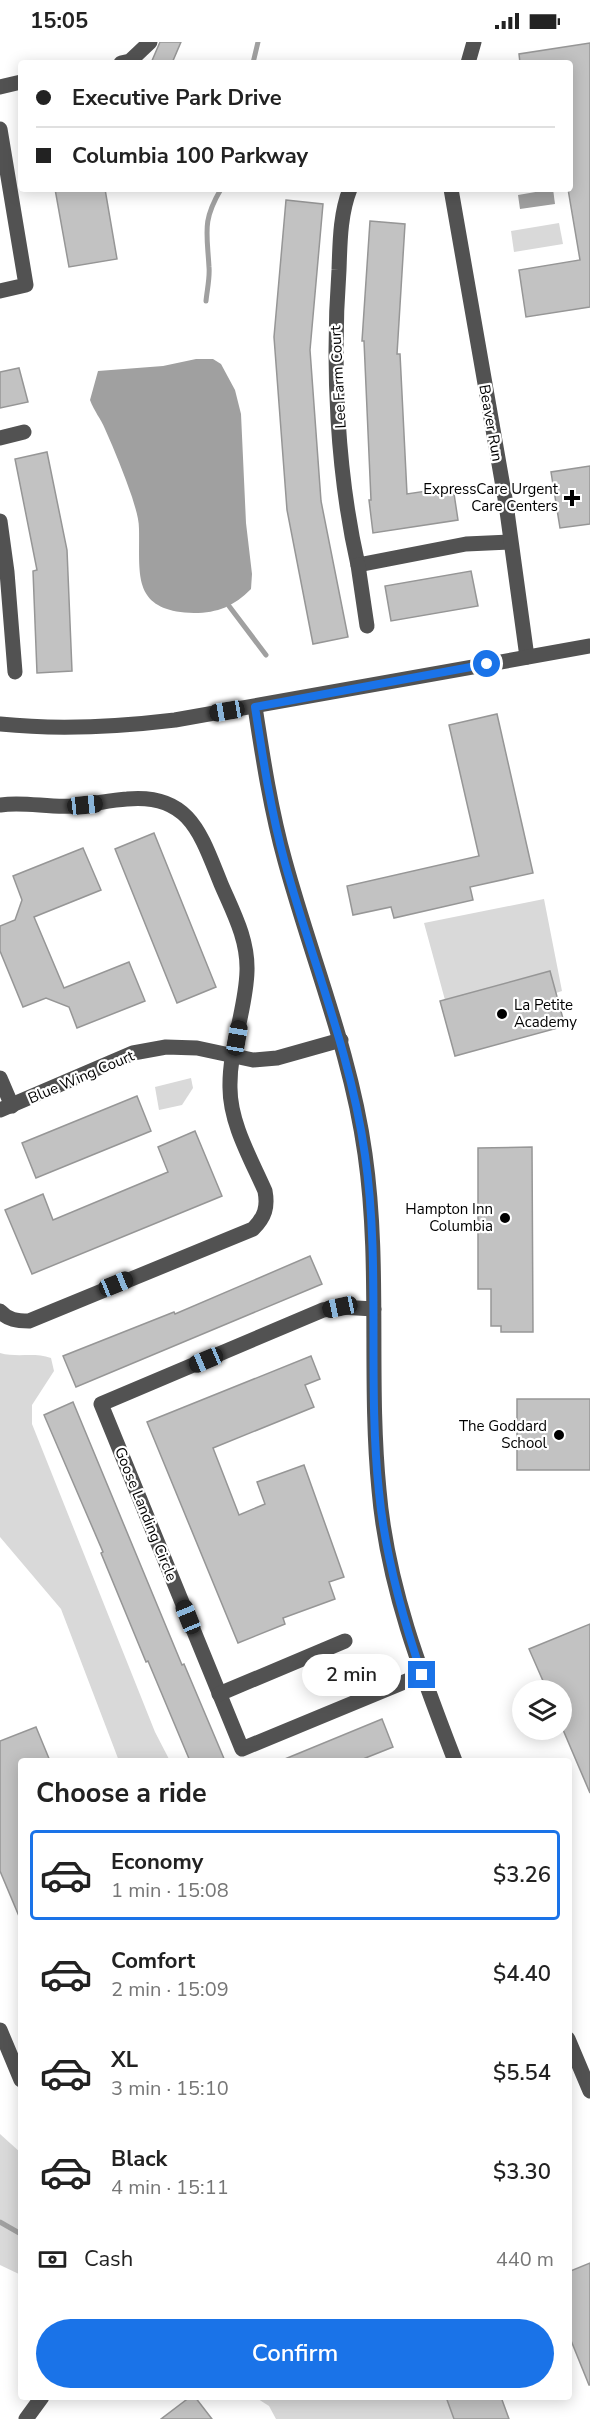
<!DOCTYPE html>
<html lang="en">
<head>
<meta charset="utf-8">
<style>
	:root { --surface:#fff; --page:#f6f6f6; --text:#222; --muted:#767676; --line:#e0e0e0; --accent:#1a73e8 }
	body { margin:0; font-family:"Nunito Sans",sans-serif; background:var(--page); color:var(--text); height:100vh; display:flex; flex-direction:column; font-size:22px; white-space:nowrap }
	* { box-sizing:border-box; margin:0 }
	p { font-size:20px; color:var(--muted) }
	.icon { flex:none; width:33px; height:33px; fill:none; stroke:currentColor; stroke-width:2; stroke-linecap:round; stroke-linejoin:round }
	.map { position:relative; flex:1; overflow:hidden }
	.drawer { position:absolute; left:18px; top:1716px; width:554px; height:642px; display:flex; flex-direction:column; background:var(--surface); border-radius:6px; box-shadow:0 3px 15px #0003 }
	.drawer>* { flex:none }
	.hud { position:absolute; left:18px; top:18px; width:555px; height:132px; border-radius:6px; box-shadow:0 3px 15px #0003; display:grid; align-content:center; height:132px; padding:0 18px; background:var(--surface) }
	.fabs { position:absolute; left:512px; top:1638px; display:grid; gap:12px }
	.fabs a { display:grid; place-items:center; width:60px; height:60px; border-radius:50%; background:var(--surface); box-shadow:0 3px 15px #0003; font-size:30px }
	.end { position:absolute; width:27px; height:27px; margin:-14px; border:8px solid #1a73e8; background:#fff; box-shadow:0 0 0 3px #fff }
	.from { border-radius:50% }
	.bubble { position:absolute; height:42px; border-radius:21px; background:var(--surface); box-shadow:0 3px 15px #0003; font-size:20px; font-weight:600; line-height:42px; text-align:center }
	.car { position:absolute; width:18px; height:36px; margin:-18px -9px; border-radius:8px; box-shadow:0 0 4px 2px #0007; background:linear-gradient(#222 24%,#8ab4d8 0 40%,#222 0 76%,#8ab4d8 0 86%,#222 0) }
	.hud b { display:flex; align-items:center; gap:21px; height:57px; font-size:22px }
	.hud b+b { border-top:2px solid var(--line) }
	.hud i { width:15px; height:15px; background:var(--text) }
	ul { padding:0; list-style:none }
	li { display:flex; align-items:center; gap:18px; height:90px; margin:0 12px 9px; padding:0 6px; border:3px solid transparent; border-radius:6px }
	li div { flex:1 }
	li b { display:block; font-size:22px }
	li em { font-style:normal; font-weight:600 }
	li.selected { border-color:var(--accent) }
	li>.icon { width:54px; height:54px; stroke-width:1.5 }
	h2 { padding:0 18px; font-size:27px; line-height:72px }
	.pay { display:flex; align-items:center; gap:15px; height:66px; padding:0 18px; font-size:22px }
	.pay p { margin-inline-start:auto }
	.button { display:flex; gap:12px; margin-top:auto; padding:12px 18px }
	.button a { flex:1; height:69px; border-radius:36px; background:var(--accent); color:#fff; font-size:24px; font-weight:600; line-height:69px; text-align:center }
	.status { display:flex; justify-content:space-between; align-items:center; height:42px; padding:0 30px; background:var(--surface); direction:ltr }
	.status svg { height:16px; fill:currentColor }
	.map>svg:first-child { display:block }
	.green { fill:#d9d9d9 }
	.water { fill:#a0a0a0 }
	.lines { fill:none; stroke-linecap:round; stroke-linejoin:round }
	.stream { stroke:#a0a0a0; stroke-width:5 }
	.building { fill:#c2c2c2; stroke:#969696; stroke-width:1.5 }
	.minor { stroke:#525252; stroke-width:15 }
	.route { stroke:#1a73e8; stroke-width:8 }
	.poi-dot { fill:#000; stroke:#fff; stroke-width:2 }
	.labels { text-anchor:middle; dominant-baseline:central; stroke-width:4.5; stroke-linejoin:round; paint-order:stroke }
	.street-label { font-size:15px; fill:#000; stroke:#fff }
	.poi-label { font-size:15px; fill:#000; stroke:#fff; text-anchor:end }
</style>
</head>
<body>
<div class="status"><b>15:05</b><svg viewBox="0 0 49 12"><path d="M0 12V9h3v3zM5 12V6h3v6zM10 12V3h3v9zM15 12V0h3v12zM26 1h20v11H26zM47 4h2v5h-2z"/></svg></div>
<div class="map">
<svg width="590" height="2377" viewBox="0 0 590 2377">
	<rect width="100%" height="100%" fill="#fff"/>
	<g class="green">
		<polygon points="559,181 563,202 514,210 511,189"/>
		<polygon points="544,857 562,949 556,951 549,929 445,958 424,881"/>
		<polygon points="191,1036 193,1046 182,1063 159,1068 155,1045"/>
		<path d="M0,1311C18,1316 34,1310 51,1316L54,1329L32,1363V1382L155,1690L170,1719H119L61,1567L0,1495Z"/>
		<polygon points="0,2092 21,2111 21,2233 0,2223"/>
		<polygon points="255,2355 446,2355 454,2377 276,2377 269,2364"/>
	</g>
	<g class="water">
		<polygon points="553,147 555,162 520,167 518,153"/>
		<path d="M196,317H213L221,322L235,348L241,372L246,481L252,532L251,547C234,564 218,571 194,571C131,569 140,533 139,487C139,476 135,465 132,455C124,432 115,409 105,387C101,377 94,369 90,358L98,329L163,324Z"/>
	</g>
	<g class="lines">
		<g class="stream">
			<polyline points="253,21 258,0"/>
			<path d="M206,259C207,248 210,236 209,225C207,190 202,179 221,147"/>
			<polyline points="229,564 266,613"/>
			<polyline points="0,2180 21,2192"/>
		</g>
	</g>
	<g class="building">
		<polygon points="160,0 181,0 172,21 151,21"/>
		<polygon points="590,1 590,265 526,275 519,228 580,218 568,147 570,147 570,21 520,21 519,12"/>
		<polygon points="55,147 105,147 117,217 69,225"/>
		<polygon points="286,158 323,162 310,308 321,459 348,595 313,602 287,468 274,295"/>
		<polygon points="370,179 405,182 397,312 400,312 407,452 453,445 458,478 373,491 369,458 371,458 364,299 362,299"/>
		<polygon points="19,326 28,360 0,366 0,330"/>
		<polygon points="47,410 67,508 72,629 37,631 33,529 37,528 15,417"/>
		<polygon points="590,424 590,482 560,486 551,430"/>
		<polygon points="471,529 478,564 391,579 385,544"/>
		<polygon points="497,672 533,831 470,845 473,858 394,876 391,865 353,873 347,844 479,814 449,683"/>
		<polygon points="154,791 216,945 177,961 115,807"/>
		<polygon points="83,806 101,848 34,875 64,946 129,920 145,959 77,986 69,965 46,956 23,965 0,909 0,884 15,878 22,858 13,834"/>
		<polygon points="550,929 565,984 455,1014 440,959"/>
		<polygon points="137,1054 151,1089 36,1136 22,1101"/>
		<polygon points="195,1089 222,1154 32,1232 5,1168 43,1152 53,1178 168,1130 158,1105"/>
		<polygon points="532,1105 533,1290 501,1290 501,1284 491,1284 491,1247 478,1247 478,1106"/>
		<polygon points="310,1214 322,1242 76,1345 63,1314 174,1270 175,1272"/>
		<polygon points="311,1314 320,1337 305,1343 314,1365 213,1406 239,1473 265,1462 257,1440 304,1423 344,1535 329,1540 335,1557 283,1576 285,1582 238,1601 147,1380"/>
		<rect x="517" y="1357" width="73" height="71"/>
		<polygon points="73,1360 182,1623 184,1622 225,1719 190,1719 148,1619 146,1620 101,1511 103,1510 44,1373"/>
		<polygon points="590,1582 590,1751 561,1683 561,1648 547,1648 529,1607"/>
		<polygon points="382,1677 393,1705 358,1719 280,1719"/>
		<polygon points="36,1685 50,1719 21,1719 21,1879 0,1829 0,1699"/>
		<polygon points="590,2221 590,2343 589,2343 568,2291 568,2230"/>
		<polygon points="190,2355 195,2355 212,2377 161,2377"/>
		<polygon points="446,2355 501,2355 509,2377 454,2377"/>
	</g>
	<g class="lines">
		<g class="minor">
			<polyline points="121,21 130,19 150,0"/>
			<polyline points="468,21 474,0"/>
			<polyline points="0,45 21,40"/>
			<polyline points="0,87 26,243 0,249"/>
			<path d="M350,147C340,172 340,201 339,228C332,323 337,431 358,523L466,502L510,500"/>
			<polyline points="451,147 506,462 527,615"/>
			<polyline points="0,396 24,390"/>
			<polyline points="0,479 7,530 15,630"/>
			<polyline points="358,523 367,584"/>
			<path d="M255,665C263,717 271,769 285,819C312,918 351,1011 365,1112C381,1224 368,1336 379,1448C387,1543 421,1631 455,1719"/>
			<path d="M0,682C58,688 117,685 175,678L590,604"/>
			<path d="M0,763C24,759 48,766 73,764C91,763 109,758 127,757C190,751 201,793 221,842C233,870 248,897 247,929C246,968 229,1006 230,1046C230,1081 251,1117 265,1149C268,1165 265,1175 253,1187L29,1279C17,1279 8,1278 0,1269"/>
			<polyline points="0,1036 12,1064"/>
			<polyline points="0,1068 133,1011 166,1005 197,1006 253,1018 277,1016 341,998"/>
			<polyline points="374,1267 340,1265 323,1268 101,1362 242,1707 421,1633"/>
			<polyline points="219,1652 345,1599"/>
			<polyline points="0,1988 21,2038"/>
			<polyline points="568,1997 590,2049"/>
			<polyline points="26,2377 42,2355"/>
		</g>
	</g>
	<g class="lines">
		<path class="route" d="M422,1633C402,1574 385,1513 379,1450C367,1338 381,1225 365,1113C351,1012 312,919 285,821C271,770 263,717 255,665L487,622"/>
	</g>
	<g class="poi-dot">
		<path d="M569 447h6v6h6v6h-6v6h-6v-6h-6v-6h6z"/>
		<circle cx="502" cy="972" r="6"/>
		<circle cx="505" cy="1176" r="6"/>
		<circle cx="559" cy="1393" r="6"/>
	</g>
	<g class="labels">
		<g class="street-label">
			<text transform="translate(338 335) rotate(-93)">Lee Farm Court</text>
			<text transform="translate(491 381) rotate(80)">Beaver Run</text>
			<text transform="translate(81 1035) rotate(-23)">Blue Wing Court</text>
			<text transform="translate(146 1472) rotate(68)">Goose Landing Circle</text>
		</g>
		<g class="poi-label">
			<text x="558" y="447">ExpressCare Urgent<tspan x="558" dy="17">Care Centers</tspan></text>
			<text x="514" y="963" text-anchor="start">La Petite<tspan x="514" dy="17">Academy</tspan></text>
			<text x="493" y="1167">Hampton Inn<tspan x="493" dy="17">Columbia</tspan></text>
			<text x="547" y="1384">The Goddard<tspan x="547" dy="17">School</tspan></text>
		</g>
	</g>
</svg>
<div class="fabs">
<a><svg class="icon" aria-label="layers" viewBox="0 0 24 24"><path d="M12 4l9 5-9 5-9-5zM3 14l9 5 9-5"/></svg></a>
</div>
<i class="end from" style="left:487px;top:622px"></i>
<i class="end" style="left:422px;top:1633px"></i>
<div class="bubble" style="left:302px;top:1612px;width:99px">2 min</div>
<i class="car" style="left:227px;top:669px;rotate:260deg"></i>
<i class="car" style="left:85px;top:763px;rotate:84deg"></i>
<i class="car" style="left:237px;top:996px;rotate:10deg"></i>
<i class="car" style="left:116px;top:1242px;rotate:68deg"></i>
<i class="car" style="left:340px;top:1265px;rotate:258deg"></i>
<i class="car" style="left:206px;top:1318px;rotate:247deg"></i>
<i class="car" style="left:188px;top:1575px;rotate:338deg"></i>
<div class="hud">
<b><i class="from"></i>Executive Park Drive</b>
<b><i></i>Columbia 100 Parkway</b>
</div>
<section class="drawer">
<h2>Choose a ride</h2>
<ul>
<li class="selected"><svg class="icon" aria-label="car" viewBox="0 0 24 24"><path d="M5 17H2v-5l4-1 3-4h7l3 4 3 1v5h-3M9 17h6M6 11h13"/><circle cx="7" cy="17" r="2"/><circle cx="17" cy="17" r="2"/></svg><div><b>Economy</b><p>1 min · 15:08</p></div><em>$3.26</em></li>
<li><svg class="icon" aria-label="car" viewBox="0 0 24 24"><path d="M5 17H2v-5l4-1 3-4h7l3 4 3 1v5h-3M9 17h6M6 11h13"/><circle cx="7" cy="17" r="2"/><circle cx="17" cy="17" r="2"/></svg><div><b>Comfort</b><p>2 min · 15:09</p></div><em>$4.40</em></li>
<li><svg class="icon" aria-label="car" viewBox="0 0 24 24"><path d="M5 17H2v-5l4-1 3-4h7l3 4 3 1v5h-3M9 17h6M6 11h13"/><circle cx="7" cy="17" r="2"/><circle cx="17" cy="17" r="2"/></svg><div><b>XL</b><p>3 min · 15:10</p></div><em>$5.54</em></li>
<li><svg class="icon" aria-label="car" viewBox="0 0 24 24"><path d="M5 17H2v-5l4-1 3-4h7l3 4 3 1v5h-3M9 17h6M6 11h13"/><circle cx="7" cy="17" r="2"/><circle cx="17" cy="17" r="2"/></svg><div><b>Black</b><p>4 min · 15:11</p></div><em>$3.30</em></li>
</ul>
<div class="pay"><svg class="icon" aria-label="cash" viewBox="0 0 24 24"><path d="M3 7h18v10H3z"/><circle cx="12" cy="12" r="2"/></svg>Cash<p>440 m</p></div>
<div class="button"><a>Confirm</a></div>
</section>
</div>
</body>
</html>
